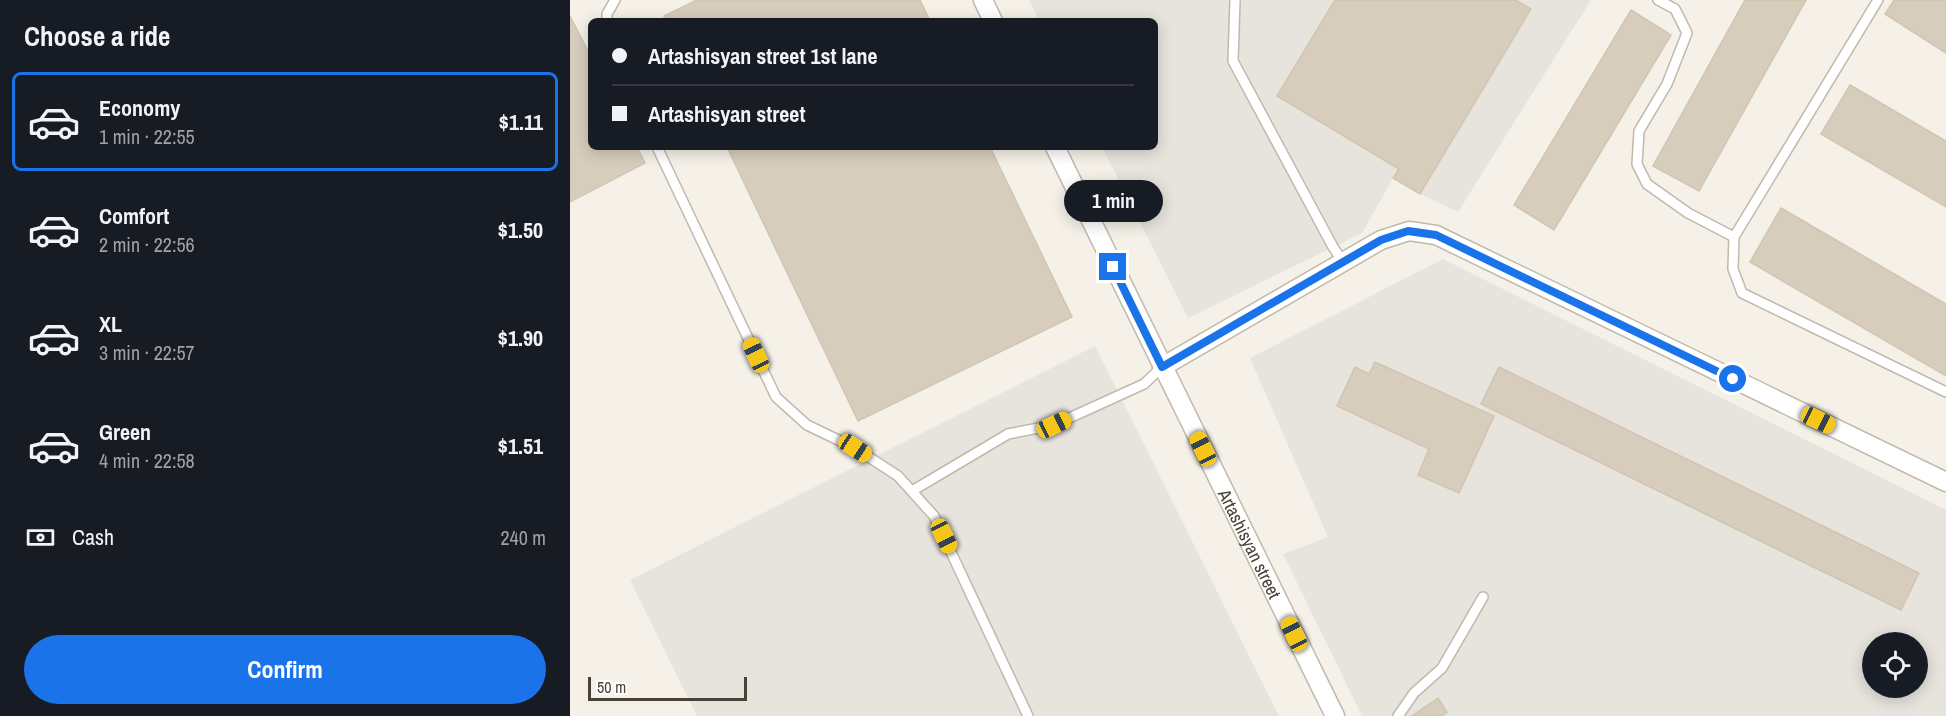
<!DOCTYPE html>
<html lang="en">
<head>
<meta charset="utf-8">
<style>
	:root { --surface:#171b24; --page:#20242c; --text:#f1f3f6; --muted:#9ea1a6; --line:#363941; --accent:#1a73e8 }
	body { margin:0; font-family:"Archivo Narrow",sans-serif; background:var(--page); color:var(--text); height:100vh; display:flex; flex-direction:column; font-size:22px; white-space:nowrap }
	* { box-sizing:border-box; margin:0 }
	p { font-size:20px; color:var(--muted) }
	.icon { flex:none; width:33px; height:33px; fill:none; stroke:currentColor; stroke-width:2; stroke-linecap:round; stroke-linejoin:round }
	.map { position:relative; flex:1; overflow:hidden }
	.details { display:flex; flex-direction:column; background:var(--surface); width:570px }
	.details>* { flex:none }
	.top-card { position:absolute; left:18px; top:18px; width:570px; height:132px; border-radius:9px; box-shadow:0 3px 15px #0003; display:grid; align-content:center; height:132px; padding:0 24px; background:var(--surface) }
	.tools { position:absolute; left:1292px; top:632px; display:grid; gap:12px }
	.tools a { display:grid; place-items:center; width:66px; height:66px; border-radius:50%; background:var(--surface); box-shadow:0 3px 15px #0003; font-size:30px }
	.scale { position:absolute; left:18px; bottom:15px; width:159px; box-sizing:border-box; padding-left:6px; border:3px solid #484237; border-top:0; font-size:16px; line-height:21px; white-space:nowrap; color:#484237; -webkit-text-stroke:4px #fff; paint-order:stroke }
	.end { position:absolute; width:27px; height:27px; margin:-14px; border:8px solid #1a73e8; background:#fff; box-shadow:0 0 0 3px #fff }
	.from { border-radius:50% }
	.bubble { position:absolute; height:42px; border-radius:21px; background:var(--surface); box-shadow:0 3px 15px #0003; font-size:20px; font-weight:700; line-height:42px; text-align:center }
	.car { position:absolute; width:18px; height:36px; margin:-18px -9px; border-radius:8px; box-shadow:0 0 4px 2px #0007; background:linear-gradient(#f5c518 24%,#345 0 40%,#f5c518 0 76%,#345 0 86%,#f5c518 0) }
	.top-card b { display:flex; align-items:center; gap:21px; height:57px; font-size:22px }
	.top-card b+b { border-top:2px solid var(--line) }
	.top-card i { width:15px; height:15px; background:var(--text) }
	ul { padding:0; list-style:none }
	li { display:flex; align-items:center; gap:18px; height:99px; margin:0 12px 9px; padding:0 12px; border:3px solid transparent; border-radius:9px }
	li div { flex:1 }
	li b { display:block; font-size:22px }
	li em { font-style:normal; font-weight:700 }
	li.selected { border-color:var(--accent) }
	li>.icon { width:54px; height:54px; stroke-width:1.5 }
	h2 { padding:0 24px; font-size:27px; line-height:72px }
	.pay { display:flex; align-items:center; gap:15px; height:66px; padding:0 24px; font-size:22px }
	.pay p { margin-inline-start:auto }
	.action { display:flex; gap:12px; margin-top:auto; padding:12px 24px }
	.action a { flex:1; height:69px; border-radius:36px; background:var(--accent); color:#fff; font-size:24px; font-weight:700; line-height:69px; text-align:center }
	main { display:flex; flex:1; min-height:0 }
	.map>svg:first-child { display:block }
	.industrial { fill:#e7e3dd; fill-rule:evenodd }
	.building { fill:#d7cdbd; stroke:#d2c5b0; stroke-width:1.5 }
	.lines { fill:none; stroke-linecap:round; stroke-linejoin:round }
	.service-casing { stroke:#c1b9aa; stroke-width:12 }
	.minor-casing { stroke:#c1b9aa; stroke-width:21 }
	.service { stroke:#fff; stroke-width:9 }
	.minor { stroke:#fff; stroke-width:18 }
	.route { stroke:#1a73e8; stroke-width:8 }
	.labels { text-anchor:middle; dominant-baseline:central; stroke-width:6; stroke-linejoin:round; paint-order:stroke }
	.street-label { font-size:18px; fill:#484237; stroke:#fff }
</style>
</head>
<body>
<main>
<section class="details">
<h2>Choose a ride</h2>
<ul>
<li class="selected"><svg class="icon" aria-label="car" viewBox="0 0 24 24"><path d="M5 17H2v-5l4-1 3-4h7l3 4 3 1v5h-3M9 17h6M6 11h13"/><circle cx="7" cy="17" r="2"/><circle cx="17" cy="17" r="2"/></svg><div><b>Economy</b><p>1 min · 22:55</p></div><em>$1.11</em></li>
<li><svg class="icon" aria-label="car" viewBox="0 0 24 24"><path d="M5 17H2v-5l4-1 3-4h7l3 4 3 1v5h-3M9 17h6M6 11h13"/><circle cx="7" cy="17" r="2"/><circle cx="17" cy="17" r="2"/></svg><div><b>Comfort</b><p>2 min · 22:56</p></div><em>$1.50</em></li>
<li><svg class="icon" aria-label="car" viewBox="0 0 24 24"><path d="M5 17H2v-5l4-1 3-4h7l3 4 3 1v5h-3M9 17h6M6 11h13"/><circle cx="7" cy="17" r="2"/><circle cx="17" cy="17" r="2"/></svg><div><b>XL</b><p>3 min · 22:57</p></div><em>$1.90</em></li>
<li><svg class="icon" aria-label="car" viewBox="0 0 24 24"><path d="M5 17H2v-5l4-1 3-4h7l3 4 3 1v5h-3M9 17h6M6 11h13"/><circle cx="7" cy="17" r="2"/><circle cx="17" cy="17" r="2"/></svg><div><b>Green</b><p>4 min · 22:58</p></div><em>$1.51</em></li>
</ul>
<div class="pay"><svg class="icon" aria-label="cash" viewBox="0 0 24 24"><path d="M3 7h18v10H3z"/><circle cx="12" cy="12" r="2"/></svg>Cash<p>240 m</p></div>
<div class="action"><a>Confirm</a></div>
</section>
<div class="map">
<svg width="1376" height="716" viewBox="0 0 1376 716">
	<rect width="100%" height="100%" fill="#f5f1e8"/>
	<g class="industrial">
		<polygon points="459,0 1021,0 888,212 850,194 823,178 792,233 618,318 532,147 585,147 585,21 469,21"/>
		<path d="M873,259L1376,510V716H792L713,554L758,537L680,358ZM1302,642H1347V687H1302Z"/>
		<polygon points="525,346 709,716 127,716 60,580"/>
	</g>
	<g class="building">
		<polygon points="127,0 350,0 360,21 96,21 94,16"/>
		<polygon points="765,0 946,0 961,9 850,194 823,178 829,169 707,96"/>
		<polygon points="1175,0 1236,0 1129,191 1083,166"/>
		<polygon points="1324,0 1376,0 1376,53 1315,14"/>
		<polygon points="1061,10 1101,35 984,230 944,205"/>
		<polygon points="0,16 21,57 21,147 67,147 75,163 0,202"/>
		<polygon points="1280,85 1376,141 1376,207 1251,134"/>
		<polygon points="157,147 420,147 502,317 288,421"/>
		<polygon points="1211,208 1376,304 1376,376 1180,262"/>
		<polygon points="805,362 924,416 889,493 848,475 859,449 767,406 785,367 799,374"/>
		<polygon points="929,367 1349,573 1331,610 911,404"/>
		<polygon points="868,698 877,712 872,716 842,716"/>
	</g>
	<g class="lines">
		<defs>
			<g id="service">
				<polyline points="665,0 663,61 763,247 773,262"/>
				<polyline points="1088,0 1105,9 1117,33 1097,84 1069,131 1067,164 1077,184 1118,213 1164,237"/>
				<polyline points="1308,0 1164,237 1163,269 1172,293 1376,392"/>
				<polyline points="37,21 37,14 45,0"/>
				<polyline points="87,147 206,397 237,425 285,448 328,476 364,516 458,716"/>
				<polyline points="342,491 438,434 484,425 574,384 592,367"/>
				<polyline points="828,716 844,693 872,668 913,597"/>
			</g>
			<g id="minor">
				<polyline points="413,0 423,21"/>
				<path id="s1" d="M485,147L765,716"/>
				<polyline points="592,367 811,240 839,231 866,235 1376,482"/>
			</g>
		</defs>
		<use href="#service" class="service-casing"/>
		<use href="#minor" class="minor-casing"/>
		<use href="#service" class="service"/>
		<use href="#minor" class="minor"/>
	</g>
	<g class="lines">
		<polyline class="route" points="543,267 592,367 811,240 838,231 866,235 1163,379"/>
	</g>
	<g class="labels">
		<g class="street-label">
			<text stroke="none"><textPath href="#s1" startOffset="442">Artashisyan street</textPath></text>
		</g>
	</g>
</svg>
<div class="tools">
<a><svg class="icon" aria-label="locate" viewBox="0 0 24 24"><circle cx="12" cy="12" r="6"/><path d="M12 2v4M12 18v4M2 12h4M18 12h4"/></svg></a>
</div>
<div class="scale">50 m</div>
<i class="end from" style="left:1163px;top:379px"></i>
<i class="end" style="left:543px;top:267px"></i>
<div class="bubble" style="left:494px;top:180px;width:99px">1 min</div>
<i class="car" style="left:186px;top:355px;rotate:335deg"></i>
<i class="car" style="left:1248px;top:420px;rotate:116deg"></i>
<i class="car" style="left:484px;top:425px;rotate:65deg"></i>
<i class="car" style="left:285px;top:448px;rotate:123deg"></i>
<i class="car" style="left:633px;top:449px;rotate:334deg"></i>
<i class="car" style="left:374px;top:536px;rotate:154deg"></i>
<i class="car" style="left:724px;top:634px;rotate:334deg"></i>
<div class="top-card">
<b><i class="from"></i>Artashisyan street 1st lane</b>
<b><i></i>Artashisyan street</b>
</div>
</div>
</main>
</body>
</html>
